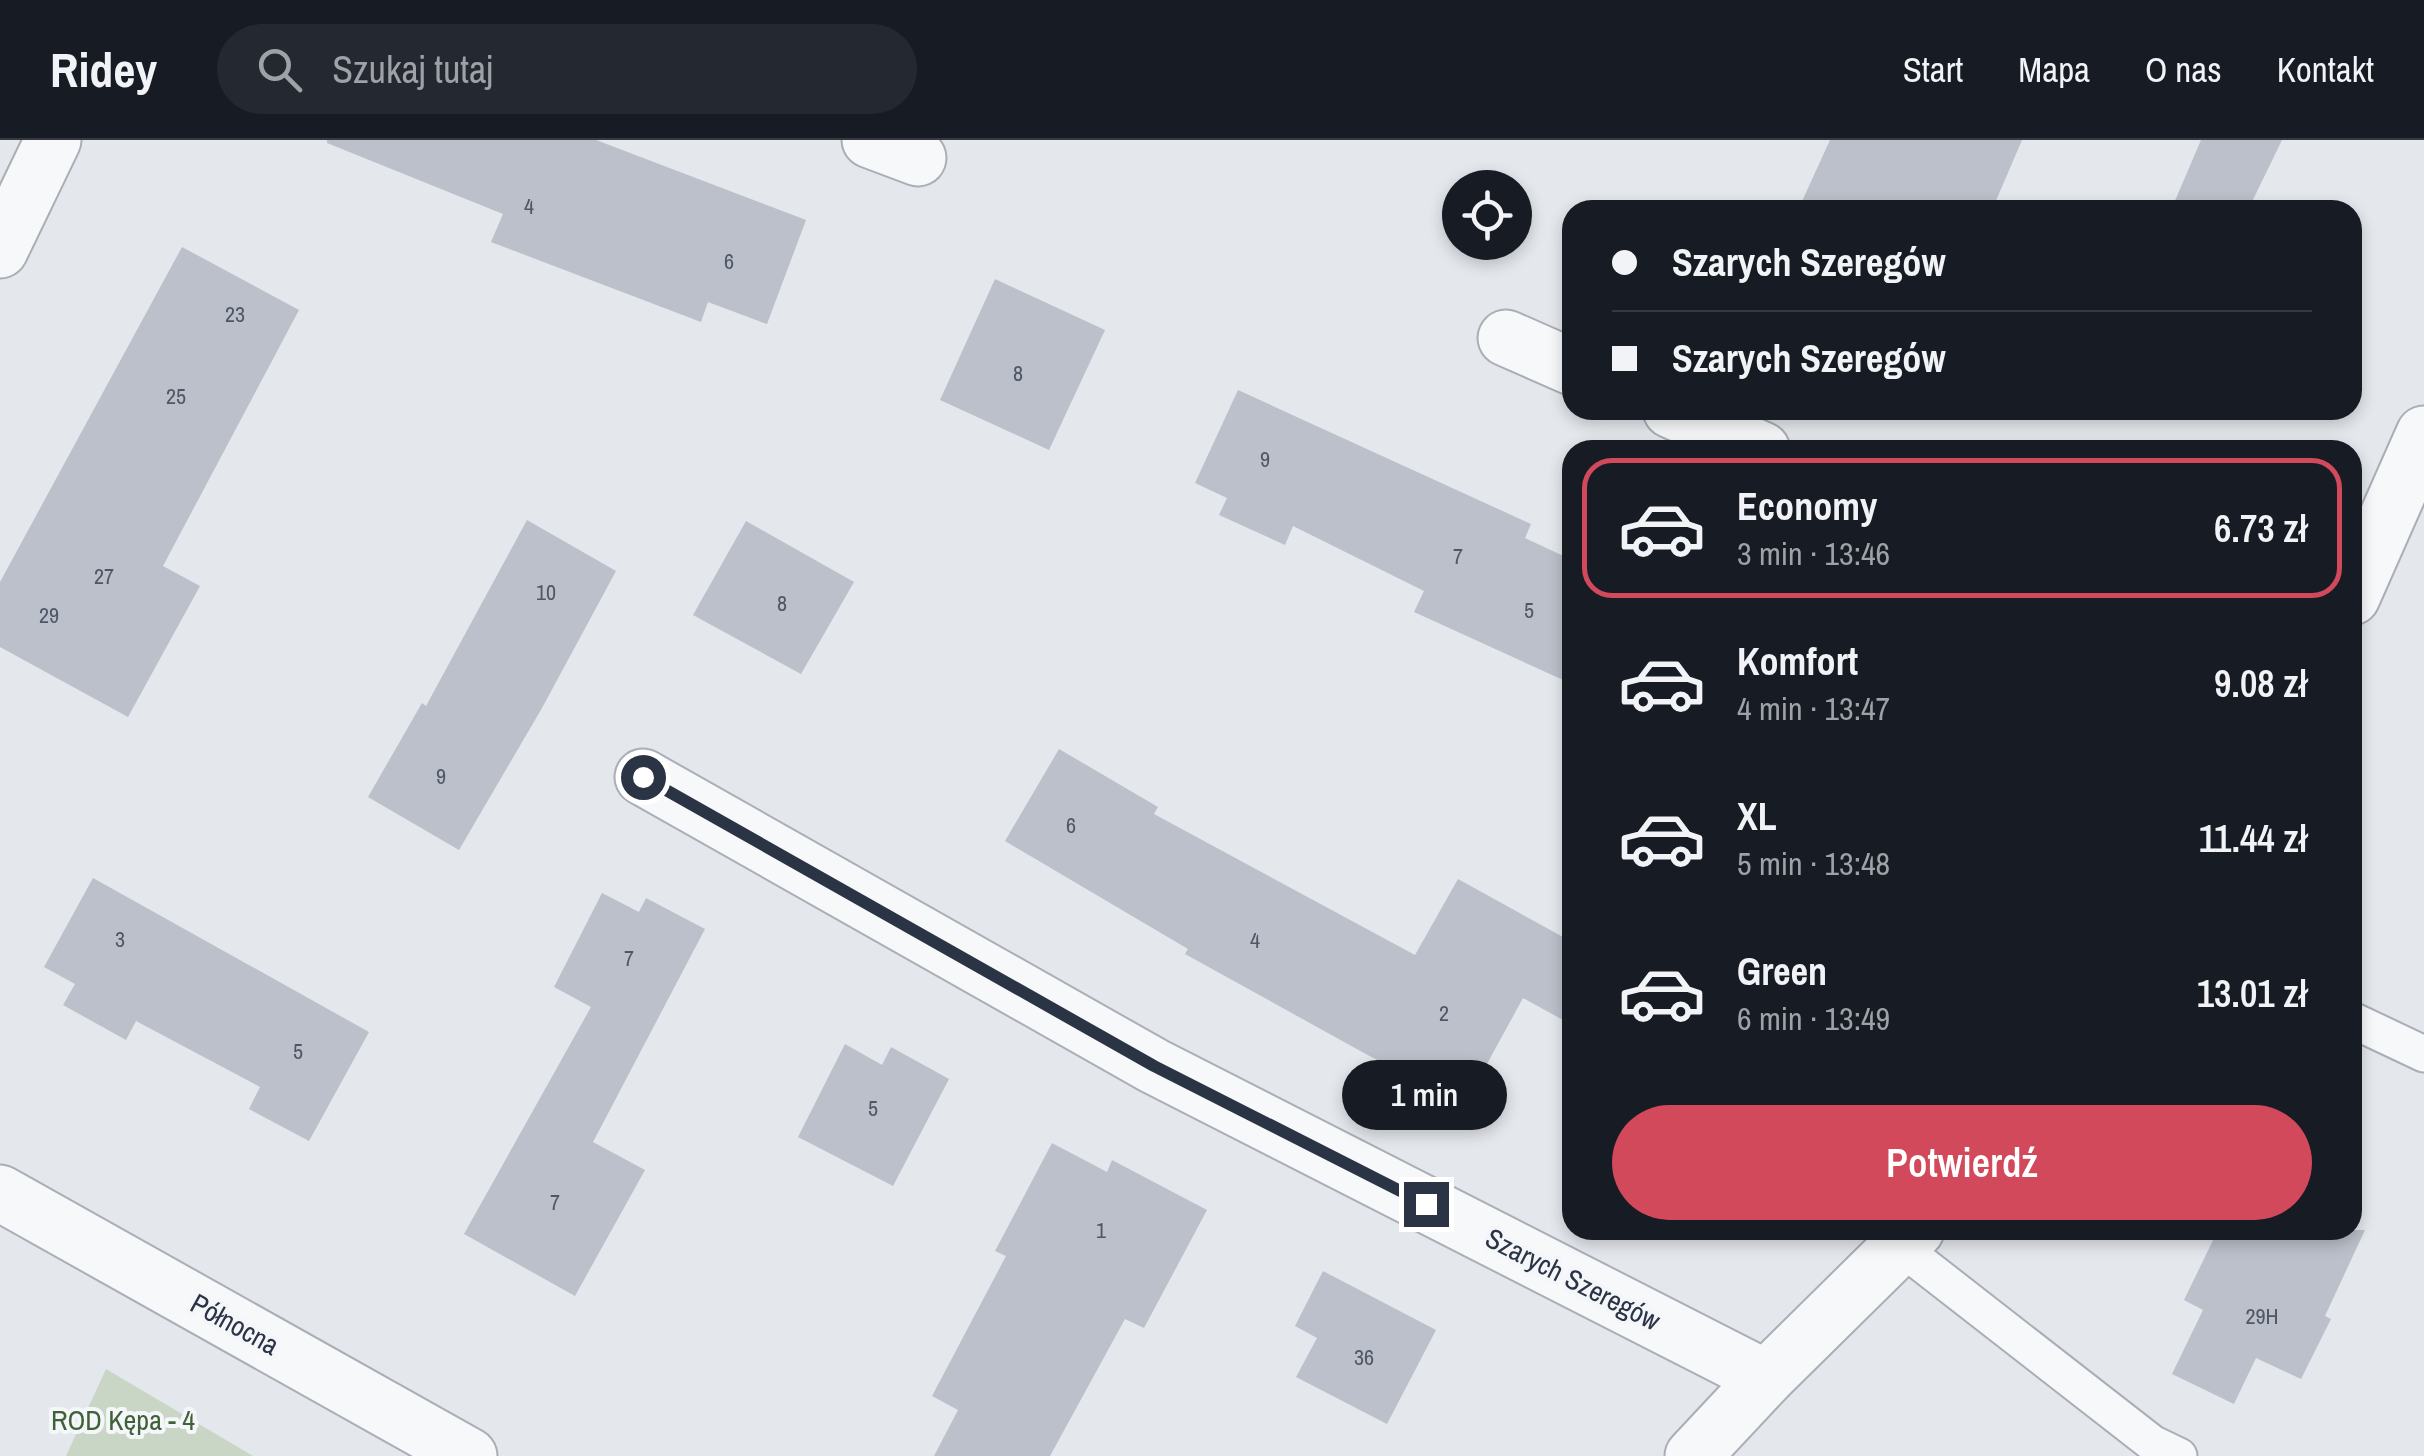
<!DOCTYPE html>
<html lang="pl">
<head>
<meta charset="utf-8">
<style>
	:root { --surface:#171b24; --page:#242831; --text:#f1f3f6; --muted:#9ea1a6; --line:#363941; --accent:#d1495b }
	body { margin:0; font-family:"Archivo Narrow",sans-serif; background:var(--page); color:var(--text); height:100vh; display:flex; flex-direction:column; font-size:38px; white-space:nowrap }
	* { box-sizing:border-box; margin:0 }
	p { font-size:32px; color:var(--muted) }
	.icon { flex:none; width:55px; height:55px; fill:none; stroke:currentColor; stroke-width:2; stroke-linecap:round; stroke-linejoin:round }
	.map { position:relative; flex:1; overflow:hidden }
	.details { position:absolute; left:1562px; top:300px; width:800px; height:800px; display:flex; flex-direction:column; background:var(--surface); border-radius:30px; box-shadow:0 5px 15px #0003 }
	.details>* { flex:none }
	.hud { position:absolute; left:1562px; top:60px; width:800px; height:220px; border-radius:30px; box-shadow:0 5px 15px #0003; display:grid; align-content:center; height:220px; padding:0 50px; background:var(--surface) }
	.tools { position:absolute; left:1442px; top:30px; display:grid; gap:20px }
	.tools a { display:grid; place-items:center; width:90px; height:90px; border-radius:50%; background:var(--surface); box-shadow:0 5px 15px #0003; font-size:50px }
	.end { position:absolute; width:45px; height:45px; margin:-22px; border:12px solid #2b3445; background:#fff; box-shadow:0 0 0 5px #fff }
	.from { border-radius:50% }
	.bubble { position:absolute; height:70px; border-radius:35px; background:var(--surface); box-shadow:0 5px 15px #0003; font-size:32px; font-weight:600; line-height:70px; text-align:center }
	.hud b { display:flex; align-items:center; gap:35px; height:95px; font-size:38px }
	.hud b+b { border-top:2px solid var(--line) }
	.hud i { width:25px; height:25px; background:var(--text) }
	ul { padding:18px 0 0; list-style:none }
	li { display:flex; align-items:center; gap:30px; height:140px; margin:0 20px 15px; padding:0 30px; border:5px solid transparent; border-radius:30px }
	li div { flex:1 }
	li b { display:block; font-size:38px }
	li em { font-style:normal; font-weight:600 }
	li.on { border-color:var(--accent) }
	li>.icon { width:90px; height:90px; stroke-width:1.5 }
	.action { display:flex; gap:20px; margin-top:auto; padding:20px 50px }
	.action a { flex:1; height:115px; border-radius:60px; background:var(--accent); color:#fff; font-size:40px; font-weight:600; line-height:115px; text-align:center }
	header { display:flex; align-items:center; gap:60px; box-sizing:border-box; height:140px; padding:0 50px; background:var(--surface); border-bottom:2px solid var(--line) }
	header strong { font-size:48px }
	nav { display:flex; gap:55px; margin-inline-start:auto; font-size:35px }
	.search { width:700px; height:90px; background:var(--page); display:flex; align-items:center; gap:25px; box-sizing:border-box; padding:0 35px; border-radius:55px; color:var(--muted); font-size:38px }
	.map>svg:first-child { display:block }
	.green { fill:#c9d6c5 }
	.building { fill:#bbc0ca }
	.lines { fill:none; stroke-linecap:round; stroke-linejoin:round }
	.lane-casing { stroke:#a9aeb7; stroke-width:39 }
	.street-casing { stroke:#a9aeb7; stroke-width:59 }
	.lane { stroke:#f7f8fa; stroke-width:35 }
	.street { stroke:#f7f8fa; stroke-width:55 }
	.route { stroke:#2b3445; stroke-width:12 }
	.labels { text-anchor:middle; dominant-baseline:central; stroke-width:8; stroke-linejoin:round; paint-order:stroke }
	.number-label { font-size:22px; fill:#4f5766 }
	.street-label { font-size:28px; fill:#2b3445; stroke:#f4f6f9 }
	.park-label { font-size:28px; fill:#3f6138; stroke:#f4f6f9 }
</style>
</head>
<body>
<header>
<strong>Ridey</strong>
<div class="search"><svg class="icon" aria-label="search" viewBox="0 0 24 24"><circle cx="10" cy="10" r="6"/><path d="M15 15l6 6"/></svg>Szukaj tutaj</div>
<nav><a>Start</a><a>Mapa</a><a>O nas</a><a>Kontakt</a></nav>
</header>
<div class="map">
<svg width="2424" height="1316" viewBox="0 0 2424 1316">
	<rect width="100%" height="100%" fill="#e4e7ec"/>
	<polygon class="green" points="106,1229 253,1316 66,1316"/>
	<g class="building">
		<polygon points="327,0 596,0 806,80 767,184 708,162 701,182 491,102 503,74 327,3"/>
		<polygon points="1830,0 2022,0 1992,70 1798,70"/>
		<polygon points="2201,0 2282,0 2248,70 2171,70"/>
		<polygon points="182,107 299,170 163,426 200,446 128,577 0,507 0,442"/>
		<polygon points="995,139 1105,190 1049,310 940,260"/>
		<polygon points="1238,250 1531,384 1525,398 1572,420 1572,544 1414,472 1424,451 1293,386 1285,405 1219,375 1227,358 1195,343"/>
		<polygon points="527,380 616,431 542,568 459,710 368,657 422,563 426,566"/>
		<polygon points="746,381 854,442 801,534 693,475"/>
		<polygon points="1059,609 1158,667 1154,674 1415,815 1458,739 1572,802 1572,885 1523,858 1464,966 1364,913 1185,814 1188,809 1005,701"/>
		<polygon points="93,738 369,892 309,1001 249,969 260,947 136,881 126,900 63,865 75,844 44,827"/>
		<polygon points="602,753 639,772 646,758 705,789 593,1002 645,1030 575,1156 464,1094 591,867 554,847"/>
		<polygon points="845,904 882,925 891,907 949,939 893,1046 798,997"/>
		<polygon points="1052,1003 1107,1032 1112,1020 1207,1070 1144,1188 1125,1179 1050,1316 934,1316 958,1270 932,1256 1006,1116 995,1111"/>
		<polygon points="2218,1090 2365,1090 2325,1176 2331,1179 2301,1239 2256,1218 2234,1264 2172,1234 2203,1170 2184,1160"/>
		<polygon points="1323,1131 1436,1190 1387,1284 1296,1237 1317,1198 1295,1186"/>
	</g>
	<g class="lines">
		<defs>
			<g id="lane">
				<polyline points="2352,880 2424,914"/>
				<polyline points="1899,1106 2152,1303 2179,1316"/>
			</g>
			<g id="street">
				<polyline points="870,0 918,18"/>
				<polyline points="0,110 53,0"/>
				<polyline points="1506,198 1572,227"/>
				<polyline points="1671,270 1762,310"/>
				<polyline points="2352,457 2424,294"/>
				<polyline points="643,637 1154,926 1766,1238"/>
				<polyline points="0,1053 469,1316"/>
				<polyline points="1693,1316 1766,1238 1916,1090"/>
			</g>
		</defs>
		<use href="#lane" class="lane-casing"/>
		<use href="#street" class="street-casing"/>
		<use href="#lane" class="lane"/>
		<use href="#street" class="street"/>
	</g>
	<g class="lines">
		<polyline class="route" points="643,637 1154,926 1426,1064"/>
	</g>
	<g class="labels">
		<g class="number-label">
			<text x="529" y="66">4</text>
			<text x="729" y="121">6</text>
			<text x="235" y="174">23</text>
			<text x="1018" y="233">8</text>
			<text x="176" y="256">25</text>
			<text x="1265" y="319">9</text>
			<text x="1458" y="416">7</text>
			<text x="104" y="436">27</text>
			<text x="546" y="452">10</text>
			<text x="782" y="463">8</text>
			<text x="1529" y="470">5</text>
			<text x="49" y="475">29</text>
			<text x="441" y="636">9</text>
			<text x="1071" y="685">6</text>
			<text x="120" y="799">3</text>
			<text x="1255" y="800">4</text>
			<text x="629" y="818">7</text>
			<text x="1444" y="873">2</text>
			<text x="298" y="911">5</text>
			<text x="873" y="968">5</text>
			<text x="555" y="1062">7</text>
			<text x="1101" y="1090">1</text>
			<text x="2262" y="1176">29H</text>
			<text x="1364" y="1217">36</text>
		</g>
		<g class="street-label">
			<text transform="translate(1573 1139) rotate(27)">Szarych Szeregów</text>
			<text transform="translate(235 1184) rotate(29)">Północna</text>
		</g>
		<g class="park-label">
			<text x="123" y="1280">ROD Kępa - 4</text>
		</g>
	</g>
</svg>
<div class="tools">
<a><svg class="icon" aria-label="locate" viewBox="0 0 24 24"><circle cx="12" cy="12" r="6"/><path d="M12 2v4M12 18v4M2 12h4M18 12h4"/></svg></a>
</div>
<i class="end from" style="left:643px;top:637px"></i>
<i class="end" style="left:1426px;top:1064px"></i>
<div class="bubble" style="left:1342px;top:920px;width:165px">1 min</div>
<div class="hud">
<b><i class="from"></i>Szarych Szeregów</b>
<b><i></i>Szarych Szeregów</b>
</div>
<section class="details">
<ul>
<li class="on"><svg class="icon" aria-label="car" viewBox="0 0 24 24"><path d="M5 17H2v-5l4-1 3-4h7l3 4 3 1v5h-3M9 17h6M6 11h13"/><circle cx="7" cy="17" r="2"/><circle cx="17" cy="17" r="2"/></svg><div><b>Economy</b><p>3 min · 13:46</p></div><em>6.73 zł</em></li>
<li><svg class="icon" aria-label="car" viewBox="0 0 24 24"><path d="M5 17H2v-5l4-1 3-4h7l3 4 3 1v5h-3M9 17h6M6 11h13"/><circle cx="7" cy="17" r="2"/><circle cx="17" cy="17" r="2"/></svg><div><b>Komfort</b><p>4 min · 13:47</p></div><em>9.08 zł</em></li>
<li><svg class="icon" aria-label="car" viewBox="0 0 24 24"><path d="M5 17H2v-5l4-1 3-4h7l3 4 3 1v5h-3M9 17h6M6 11h13"/><circle cx="7" cy="17" r="2"/><circle cx="17" cy="17" r="2"/></svg><div><b>XL</b><p>5 min · 13:48</p></div><em>11.44 zł</em></li>
<li><svg class="icon" aria-label="car" viewBox="0 0 24 24"><path d="M5 17H2v-5l4-1 3-4h7l3 4 3 1v5h-3M9 17h6M6 11h13"/><circle cx="7" cy="17" r="2"/><circle cx="17" cy="17" r="2"/></svg><div><b>Green</b><p>6 min · 13:49</p></div><em>13.01 zł</em></li>
</ul>
<div class="action"><a>Potwierdź</a></div>
</section>
</div>
</body>
</html>
